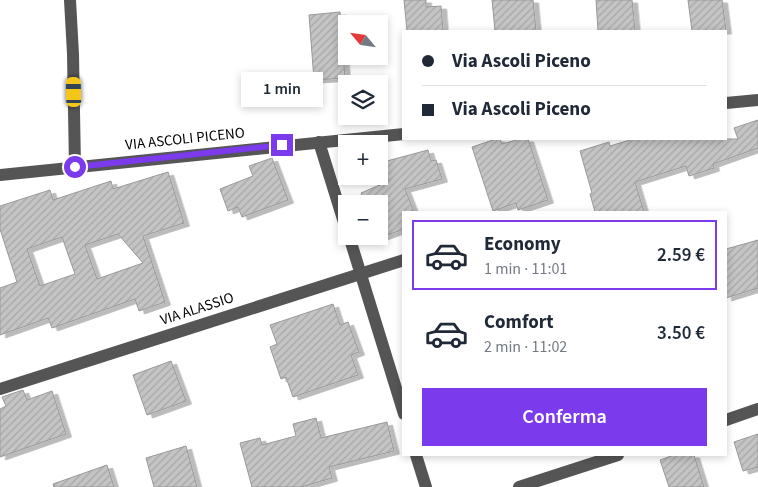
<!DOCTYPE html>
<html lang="it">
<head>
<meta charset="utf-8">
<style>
	:root { --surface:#fff; --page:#f6f6f7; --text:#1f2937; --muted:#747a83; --line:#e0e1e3; --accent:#7c3aed }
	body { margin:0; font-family:"Source Sans 3",sans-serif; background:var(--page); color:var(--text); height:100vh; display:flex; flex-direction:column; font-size:19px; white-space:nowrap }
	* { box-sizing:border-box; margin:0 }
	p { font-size:16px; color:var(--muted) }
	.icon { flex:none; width:28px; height:28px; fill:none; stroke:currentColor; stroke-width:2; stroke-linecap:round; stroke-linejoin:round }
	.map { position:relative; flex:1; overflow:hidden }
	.side { position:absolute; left:402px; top:211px; width:325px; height:245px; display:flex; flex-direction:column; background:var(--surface); border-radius:0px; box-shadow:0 2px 8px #0003 }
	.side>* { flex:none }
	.top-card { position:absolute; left:402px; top:30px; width:325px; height:110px; border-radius:0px; box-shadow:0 2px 8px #0003; display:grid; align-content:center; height:110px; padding:0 20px; background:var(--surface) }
	.needle { width:32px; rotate:299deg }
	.fabs { position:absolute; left:338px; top:15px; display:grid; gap:10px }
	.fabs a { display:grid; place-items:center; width:50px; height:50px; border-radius:0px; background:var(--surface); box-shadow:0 2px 8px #0003; font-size:25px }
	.end { position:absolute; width:22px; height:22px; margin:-11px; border:6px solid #7c3aed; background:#fff; box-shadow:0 0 0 2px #fff }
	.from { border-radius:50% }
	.bubble { position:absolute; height:35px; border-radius:0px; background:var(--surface); box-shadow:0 2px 8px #0003; font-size:16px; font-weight:600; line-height:35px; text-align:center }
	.car { position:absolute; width:15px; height:30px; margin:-15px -8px; border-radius:6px; box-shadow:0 0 4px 1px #0007; background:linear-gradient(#f5c518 24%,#345 0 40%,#f5c518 0 76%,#345 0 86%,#f5c518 0) }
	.top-card b { display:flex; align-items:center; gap:18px; height:48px; font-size:19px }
	.top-card b+b { border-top:1px solid var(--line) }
	.top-card i { width:12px; height:12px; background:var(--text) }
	ul { padding:9px 0 0; list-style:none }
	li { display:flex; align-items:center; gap:15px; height:70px; margin:0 10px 8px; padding:0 10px; border:2px solid transparent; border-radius:0px }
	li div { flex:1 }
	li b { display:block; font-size:19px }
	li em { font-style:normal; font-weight:600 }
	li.active { border-color:var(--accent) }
	li>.icon { width:45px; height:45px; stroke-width:1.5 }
	.action { display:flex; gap:10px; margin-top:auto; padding:10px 20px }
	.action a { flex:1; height:58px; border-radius:0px; background:var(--accent); color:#fff; font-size:20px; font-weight:600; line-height:58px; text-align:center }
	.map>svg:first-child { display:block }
	.building { fill:url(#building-hatch); stroke:#999; fill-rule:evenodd; filter:url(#shadow) }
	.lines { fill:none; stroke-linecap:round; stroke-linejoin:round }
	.minor { stroke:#555; stroke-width:12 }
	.route { stroke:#7c3aed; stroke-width:6 }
	.labels { text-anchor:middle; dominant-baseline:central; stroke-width:4.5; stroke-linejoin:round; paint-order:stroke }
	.street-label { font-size:15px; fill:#000; stroke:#fff }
</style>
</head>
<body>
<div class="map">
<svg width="758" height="487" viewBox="0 0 758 487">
	<defs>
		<pattern id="building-hatch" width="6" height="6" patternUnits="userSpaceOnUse" patternTransform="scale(1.25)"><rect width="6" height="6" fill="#c4c4c4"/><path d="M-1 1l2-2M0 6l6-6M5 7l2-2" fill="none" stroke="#a7a7a7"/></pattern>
		<filter id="shadow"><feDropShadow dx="5.5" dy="3" stdDeviation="0" flood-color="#0004"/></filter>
	</defs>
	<rect width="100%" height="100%" fill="#fff"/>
	<g class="building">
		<polygon points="404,0 426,0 426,7 441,6 443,31 407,31"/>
		<polygon points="492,0 533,0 536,31 495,31"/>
		<polygon points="596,0 632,0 635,31 598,31"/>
		<polygon points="688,0 722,0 726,31 692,31"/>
		<polygon points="340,12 345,78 314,80 309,15"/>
		<polygon points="758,120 758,148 713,164 714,168 689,176 686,166 635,182 644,212 595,212 590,194 592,193 580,151 609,142 610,146 633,139 738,139 734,128"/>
		<polygon points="496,139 500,139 502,144 520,139 528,139 548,200 518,210 516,203 493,211 472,147"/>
		<polygon points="428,150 431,161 436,160 442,179 405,189 414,212 404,212 404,229 379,238 379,204 365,204 361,193 389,181 383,162"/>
		<polygon points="272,158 288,200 242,217 238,207 228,211 220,189 253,176 249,166"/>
		<path d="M168,172L184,223L143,236L165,302L139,311L135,299L52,328L48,318L0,335V288L17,282L0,229V206L50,190L53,200L111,181L113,189ZM118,234L143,263L97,279L85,245ZM62,237L75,274L40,286L27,249Z"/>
		<polygon points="758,240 758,288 726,298 726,249"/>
		<polygon points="333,304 340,325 348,322 359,352 351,355 358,375 293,397 286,377 281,379 270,347 277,344 270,325"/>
		<polygon points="171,361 186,401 147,415 133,375"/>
		<polygon points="23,390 27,400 52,391 66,434 0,457 0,409 6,406 2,397"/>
		<polygon points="316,418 321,438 387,422 394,451 329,467 332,478 301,487 252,487 240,443 260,438 262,445 296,436 293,424"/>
		<polygon points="758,434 758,467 743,471 734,442"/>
		<polygon points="186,446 197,487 154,487 146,458"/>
		<polygon points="674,455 694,455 704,487 669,487 660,460"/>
		<polygon points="107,465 114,487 54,487 53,484"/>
	</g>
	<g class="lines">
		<g class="minor">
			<polyline points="70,0 73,54 75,167"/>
			<polyline points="726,103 758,100"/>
			<polyline points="319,142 346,229"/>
			<polyline points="0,175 404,134"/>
			<polyline points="349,236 404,414"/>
			<polyline points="0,389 404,260"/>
			<polyline points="726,420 758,409"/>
			<polyline points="416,455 426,487"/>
			<polyline points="519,487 618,455"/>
		</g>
	</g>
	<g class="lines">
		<polyline class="route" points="75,167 282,145"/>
	</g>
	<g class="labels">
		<g class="street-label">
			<text transform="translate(185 139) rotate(-6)">VIA ASCOLI PICENO</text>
			<text transform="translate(197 309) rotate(-18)">VIA ALASSIO</text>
		</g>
	</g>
</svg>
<div class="fabs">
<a><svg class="needle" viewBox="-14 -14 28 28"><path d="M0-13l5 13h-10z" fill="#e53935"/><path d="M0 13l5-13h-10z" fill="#747a83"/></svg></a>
<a><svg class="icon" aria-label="layers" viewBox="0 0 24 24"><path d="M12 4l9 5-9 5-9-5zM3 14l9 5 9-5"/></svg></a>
<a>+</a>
<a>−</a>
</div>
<i class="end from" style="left:75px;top:167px"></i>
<i class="end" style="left:282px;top:145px"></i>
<div class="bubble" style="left:241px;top:72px;width:82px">1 min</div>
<i class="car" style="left:74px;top:92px;rotate:359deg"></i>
<div class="top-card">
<b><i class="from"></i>Via Ascoli Piceno</b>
<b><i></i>Via Ascoli Piceno</b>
</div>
<section class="side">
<ul>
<li class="active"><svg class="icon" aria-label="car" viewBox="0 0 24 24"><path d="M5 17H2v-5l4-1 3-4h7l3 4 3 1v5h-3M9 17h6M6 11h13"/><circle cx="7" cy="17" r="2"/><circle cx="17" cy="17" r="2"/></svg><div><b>Economy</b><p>1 min · 11:01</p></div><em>2.59 €</em></li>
<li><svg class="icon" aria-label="car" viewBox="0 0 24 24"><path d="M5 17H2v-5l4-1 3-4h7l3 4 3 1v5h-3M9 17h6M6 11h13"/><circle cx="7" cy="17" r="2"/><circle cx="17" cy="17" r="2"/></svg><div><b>Comfort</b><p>2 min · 11:02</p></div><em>3.50 €</em></li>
</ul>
<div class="action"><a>Conferma</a></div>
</section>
</div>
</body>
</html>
